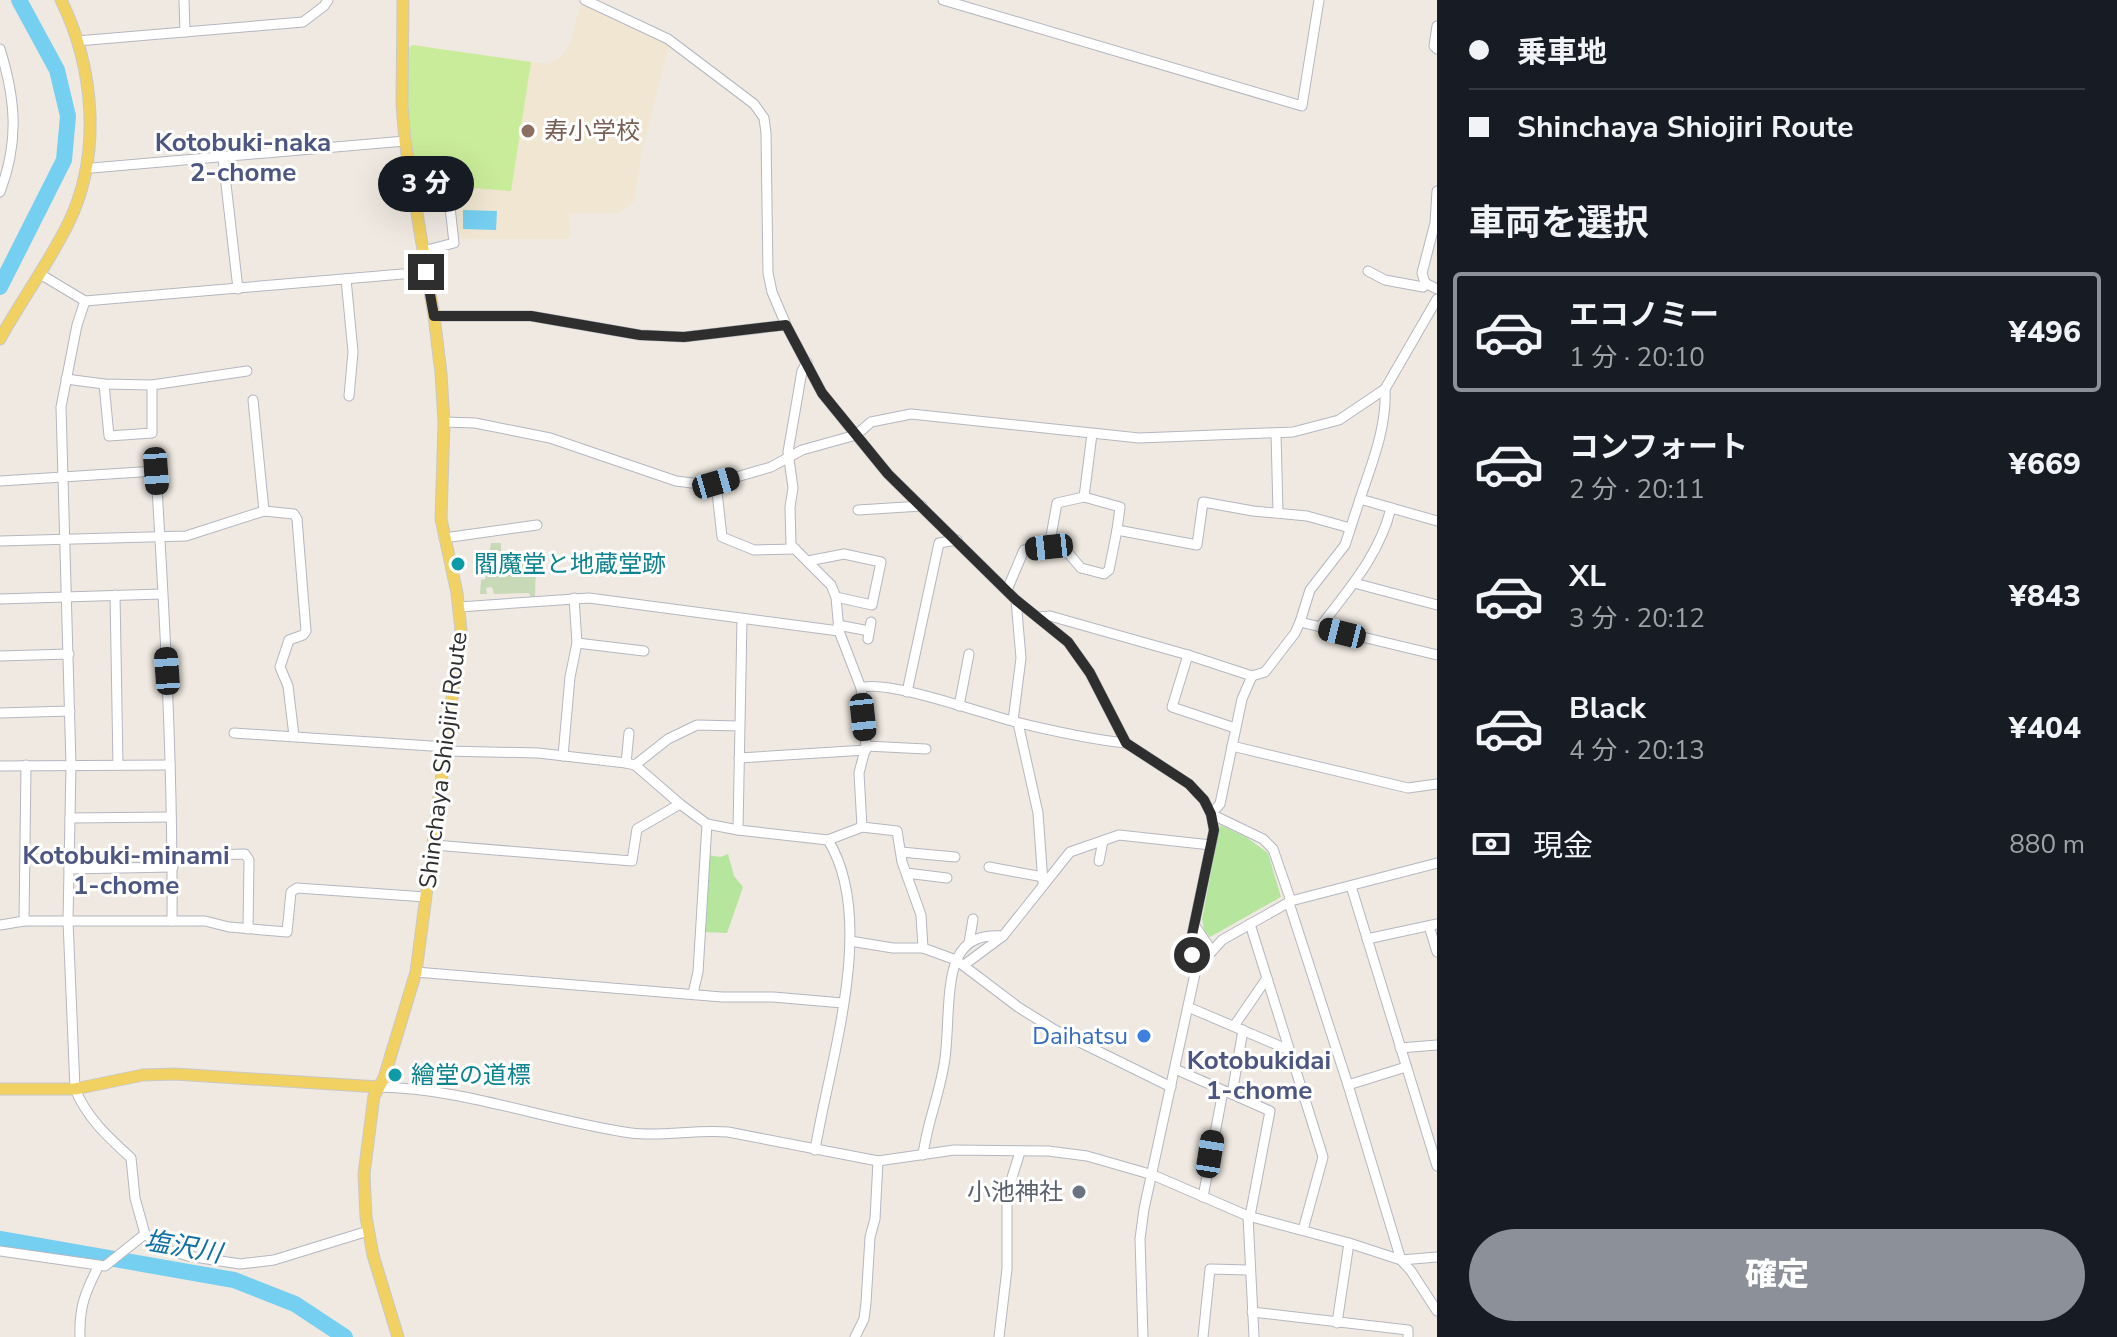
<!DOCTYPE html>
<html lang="ja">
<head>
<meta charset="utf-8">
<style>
	:root { --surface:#171b24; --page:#20242c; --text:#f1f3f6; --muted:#9ea1a6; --line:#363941; --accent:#8c9099 }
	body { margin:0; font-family:"Nunito Sans","Noto Sans JP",sans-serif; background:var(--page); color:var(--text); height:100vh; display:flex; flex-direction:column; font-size:30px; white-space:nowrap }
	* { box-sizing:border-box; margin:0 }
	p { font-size:26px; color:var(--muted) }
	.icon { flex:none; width:44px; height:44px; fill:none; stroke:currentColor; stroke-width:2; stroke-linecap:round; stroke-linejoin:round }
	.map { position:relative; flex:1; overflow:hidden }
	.drawer { display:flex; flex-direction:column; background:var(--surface); width:680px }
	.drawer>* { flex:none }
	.top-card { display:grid; align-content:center; height:176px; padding:0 32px; background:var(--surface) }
	.end { position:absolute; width:36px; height:36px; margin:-18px; border:10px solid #2e2e2e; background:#fff; box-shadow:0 0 0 4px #fff }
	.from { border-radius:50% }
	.bubble { position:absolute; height:56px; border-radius:28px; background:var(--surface); box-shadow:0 8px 32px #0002; font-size:26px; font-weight:800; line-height:56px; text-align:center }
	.car { position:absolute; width:24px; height:48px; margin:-24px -12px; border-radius:10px; box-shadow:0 0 6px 2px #0007; background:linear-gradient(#222 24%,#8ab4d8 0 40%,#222 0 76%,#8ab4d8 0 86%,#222 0) }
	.top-card b { display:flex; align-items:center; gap:28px; height:76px; font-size:30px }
	.top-card b+b { border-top:2px solid var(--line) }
	.top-card i { width:20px; height:20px; background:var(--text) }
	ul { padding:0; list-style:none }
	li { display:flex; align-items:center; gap:24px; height:120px; margin:0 16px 12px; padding:0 16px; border:4px solid transparent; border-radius:8px }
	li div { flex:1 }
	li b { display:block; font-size:30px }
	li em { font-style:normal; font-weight:800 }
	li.on { border-color:var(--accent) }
	li>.icon { width:72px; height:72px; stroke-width:1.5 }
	h2 { padding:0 32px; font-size:36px; line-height:96px }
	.pay { display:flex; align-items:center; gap:20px; height:88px; padding:0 32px; font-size:30px }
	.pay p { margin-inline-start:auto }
	.cta { display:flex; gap:16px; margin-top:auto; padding:16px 32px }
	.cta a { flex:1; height:92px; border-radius:48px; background:var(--accent); color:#fff; font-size:32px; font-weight:800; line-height:92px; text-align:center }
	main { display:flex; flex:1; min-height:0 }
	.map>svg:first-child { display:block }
	.education { fill:#f0e6d1 }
	.green { fill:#b6e59e }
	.cemetery { fill:#c8d9b8 }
	.pitch { fill:#c9ec9a }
	.water { fill:#75cff0 }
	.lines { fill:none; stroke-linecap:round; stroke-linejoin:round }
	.river { stroke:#75cff0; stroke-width:16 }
	.minor-casing { stroke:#b4b7c1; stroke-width:11 }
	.major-casing { stroke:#c9c9c9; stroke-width:13 }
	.minor { stroke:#fff; stroke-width:9 }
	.major { stroke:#f2d163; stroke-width:11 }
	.route { stroke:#2e2e2e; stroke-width:10 }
	.education-dot { fill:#8d6e63; stroke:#fff; stroke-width:3 }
	.culture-dot { fill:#0f9aa8; stroke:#fff; stroke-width:3 }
	.shop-dot { fill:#3f7fe0; stroke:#fff; stroke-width:3 }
	.worship-dot { fill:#6b7280; stroke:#fff; stroke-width:3 }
	.labels { text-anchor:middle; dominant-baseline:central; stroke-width:6; stroke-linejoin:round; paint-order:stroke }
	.education-label { font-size:24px; fill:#785e54; stroke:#fff; text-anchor:start }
	.culture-label { font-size:24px; fill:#0d838f; stroke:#fff; text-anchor:start }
	.street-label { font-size:24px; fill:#2e2e2e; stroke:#fff }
	.shop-label { font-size:24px; fill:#366cbe; stroke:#fff; text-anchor:end }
	.worship-label { font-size:24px; fill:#5b616d; stroke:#fff; text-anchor:end }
	.neighbourhood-label { font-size:26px; font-weight:bold; fill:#4d5680; stroke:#fff }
	.water-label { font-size:26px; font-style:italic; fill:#0d6fa3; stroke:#fff }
</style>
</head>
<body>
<main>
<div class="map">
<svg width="1437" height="1337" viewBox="0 0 1437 1337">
	<rect width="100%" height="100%" fill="#efe9e1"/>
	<polygon class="education" points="581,3 669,44 643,146 634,201 619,213 569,213 570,235 567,239 458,239 456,206 447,206 442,199 440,185 415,183 407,116 408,49 412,45 548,64 562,56 570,44"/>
	<g class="green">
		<polygon points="1220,825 1246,837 1268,853 1281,897 1210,937 1204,930 1202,919"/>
		<polygon points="728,854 734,876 743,887 727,933 702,932 708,855 720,857"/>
	</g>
	<polygon class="cemetery" points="491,543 501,543 501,564 536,563 535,599 531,598 529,593 494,594 492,587 486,588 487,594 480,594 481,580 485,579 492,562 489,556"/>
	<polygon class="pitch" points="412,45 531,62 511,191 415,183 407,116 408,49"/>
	<polygon class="water" points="463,210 497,211 496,230 463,229"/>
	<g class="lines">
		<g class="river">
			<polyline points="0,287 64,160 68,116 57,70 19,0"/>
			<polyline points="0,1239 234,1280 295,1304 345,1337"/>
		</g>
		<defs>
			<g id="minor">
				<polyline points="184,0 185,32"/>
				<polyline points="585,0 668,39 754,104 764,118 766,133 768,273 772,292 786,325 822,393 856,435 888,474 1016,600 1068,642 1090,673 1126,743 1189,784 1204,800 1211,814 1214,830 1191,940 1196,969 1144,1209 1140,1239 1143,1337"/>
				<polyline points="943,0 1302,106 1319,0"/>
				<polyline points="1437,26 1434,46 1437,49"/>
				<polyline points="77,41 303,22 324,6 328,0"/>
				<path d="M0,49C16,100 19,142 0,192"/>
				<polyline points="223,158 238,289"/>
				<polyline points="92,168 405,141"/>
				<polyline points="423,251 454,243 450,207"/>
				<polyline points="1368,271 1385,280 1423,287 1425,283 1437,289"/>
				<path d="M40,274L85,301L77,325L61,407L71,765L68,921L75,1089C87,1118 108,1137 131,1158L135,1198L145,1234L164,1249L188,1256L240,1264L274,1260L368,1231"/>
				<polyline points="346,279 353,352 349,396"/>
				<polyline points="1425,283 1422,273 1435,223 1437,191"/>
				<polyline points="85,301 426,272"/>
				<polyline points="434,316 531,316 640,335 684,337 786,325"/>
				<polyline points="807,362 802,371 788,452 793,488 790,507 791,545 831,585 836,597 839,631 861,688 866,746 859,773 862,827"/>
				<polyline points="66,379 104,384 152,385 247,371"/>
				<polyline points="104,384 109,436 152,433 152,385"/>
				<path d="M1385,389C1387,427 1372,463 1360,499L1437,521"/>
				<polyline points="253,400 264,511"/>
				<polyline points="444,422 475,423 550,438 676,481 700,484 716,483 771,467 802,450 856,435 871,422 911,414 1139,438 1293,432 1339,420 1385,389 1437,299"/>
				<polyline points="1276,433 1278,512"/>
				<path d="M0,481L156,471C165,621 173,771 172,921"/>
				<polyline points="716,483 722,537 754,550 795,549"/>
				<polyline points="1084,497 1092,434"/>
				<polyline points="858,510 922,506"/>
				<polyline points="444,538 537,525"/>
				<polyline points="0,541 186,536 264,511 294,514 297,519 306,631 303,635 289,640 280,667 288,686 294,736"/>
				<polyline points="1049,547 1069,554 1081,568 1104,574 1109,570 1117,530"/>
				<polyline points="808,561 844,554 881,562 872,605 836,597"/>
				<polyline points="1354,583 1437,605"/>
				<polyline points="1007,590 1024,550 1049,547 1057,503 1084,497 1120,507 1117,530 1197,545 1203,502 1253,511 1307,516 1350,528"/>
				<polyline points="115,595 118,764"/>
				<polyline points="0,599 162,594"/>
				<polyline points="459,607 589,598 839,631"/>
				<polyline points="1039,617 1050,616 1188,655 1252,676 1265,672 1295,633 1300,622 1437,655"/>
				<polyline points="1300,622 1310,590 1345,545 1360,499"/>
				<polyline points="838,625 869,631"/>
				<path d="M1320,627C1348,590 1380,554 1391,508"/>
				<polyline points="868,639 871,622"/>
				<polyline points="577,643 644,651"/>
				<polyline points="1188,655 1172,707 1235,728"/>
				<polyline points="0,656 69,654"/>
				<path d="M861,688C884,678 987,715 1016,722C1053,731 1089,739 1126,743"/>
				<polyline points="907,692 939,543 957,540"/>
				<polyline points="959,706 969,654"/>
				<polyline points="0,713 70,711"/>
				<polyline points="1013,721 1021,658 1016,600"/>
				<polyline points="1018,723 1038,813 1043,883"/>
				<polyline points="234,733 446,747"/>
				<polyline points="866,746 926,749"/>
				<polyline points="1232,746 1408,788 1437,784"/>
				<polyline points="446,751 538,753 626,763 635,765 680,804 707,824 738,830 828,840 862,827 897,831 902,862 921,915 923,948"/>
				<polyline points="563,756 570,677 577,643 574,598"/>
				<polyline points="739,758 866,750"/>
				<polyline points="626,763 629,733"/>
				<polyline points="635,765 668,739 697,725 739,726"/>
				<polyline points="0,766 170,765"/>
				<polyline points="1211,814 1220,804 1242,699 1252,676"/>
				<polyline points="1211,814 1263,839 1273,849 1291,901"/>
				<polyline points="70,818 171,817"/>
				<polyline points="738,830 742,619"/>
				<polyline points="434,845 632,861 637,829 680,804"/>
				<polyline points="901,852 955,857"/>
				<polyline points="173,856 245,854 249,860 248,929"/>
				<polyline points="1099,861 1103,841"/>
				<polyline points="989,867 1043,877"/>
				<polyline points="69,869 173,867"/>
				<polyline points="906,873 947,878"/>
				<polyline points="1351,886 1437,1166"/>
				<polyline points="1289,903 1348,1085 1401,1260"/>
				<polyline points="24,921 26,765"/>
				<polyline points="1250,924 1323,1157 1303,1230"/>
				<polyline points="0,925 24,921 205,921 229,927 287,932 291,892 297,888 426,897"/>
				<polyline points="1195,926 1212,951"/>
				<polyline points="1429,926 1437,952"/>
				<polyline points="1367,939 1437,924"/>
				<polyline points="850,941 893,948 923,948 956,960 1018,1007 1055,1030 1171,1087"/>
				<polyline points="969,943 973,919"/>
				<polyline points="964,965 1003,936"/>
				<polyline points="1196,969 1222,940 1291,901 1437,863"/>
				<polyline points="416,972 722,997 773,997 843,1003"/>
				<polyline points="693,993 698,972 707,824"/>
				<polyline points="1188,1007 1289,1050"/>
				<polyline points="1234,1026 1267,978"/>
				<polyline points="1400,1048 1437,1045"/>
				<polyline points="1175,1069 1270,1111 1250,1216"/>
				<polyline points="1348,1085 1406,1067"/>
				<path d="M379,1087C462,1088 548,1121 631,1133C663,1137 696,1129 728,1132L878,1161L954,1150L1048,1151L1087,1156L1153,1175L1248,1216L1349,1243L1401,1260L1411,1271L1437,1311"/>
				<polyline points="1232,1094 1243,1030"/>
				<path d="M815,1150C829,1063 878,921 828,840"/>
				<path d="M923,1155C927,1122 941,1091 945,1058C949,1031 946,983 957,959C966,939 982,935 1003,936L1070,852L1119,835L1211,845"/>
				<polyline points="1203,1197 1223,1091"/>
				<polyline points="1248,1216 1254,1337"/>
				<polyline points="0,1251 105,1266 145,1234"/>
				<polyline points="1401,1260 1437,1257"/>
				<polyline points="1252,1312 1408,1330 1408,1337"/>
				<polyline points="1337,1323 1349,1243"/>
				<path d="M80,1337C79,1307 85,1293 98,1267"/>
				<polyline points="855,1337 864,1319 866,1303 870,1237 875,1219 878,1161"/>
				<polyline points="999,1337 1007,1269 1007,1205 1010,1184 1020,1152"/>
				<polyline points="1203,1337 1210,1269 1249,1270"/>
			</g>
			<g id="major">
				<path d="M0,339C22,299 49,263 69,222C102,153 94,67 61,0"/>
				<polyline points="0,1089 75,1089 143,1075 175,1074 379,1087"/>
				<polyline points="398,1337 373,1255 366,1217 364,1174 374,1096 384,1078 416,972 461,630 457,593 441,519 444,422 441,373 434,316 405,141 402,105 403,0"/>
			</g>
		</defs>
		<use href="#minor" class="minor-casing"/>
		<use href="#major" class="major-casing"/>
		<use href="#minor" class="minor"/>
		<use href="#major" class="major"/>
	</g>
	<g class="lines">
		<polyline class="route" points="426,272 434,316 531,316 640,335 684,337 786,325 822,393 888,474 1016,600 1068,642 1090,673 1126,743 1189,784 1204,800 1211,814 1214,830 1191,940 1192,955"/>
	</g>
	<circle class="education-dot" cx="528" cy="131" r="8"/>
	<g class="culture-dot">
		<circle cx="458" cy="564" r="8"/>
		<circle cx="395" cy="1075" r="8"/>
	</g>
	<circle class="shop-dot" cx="1144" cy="1036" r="8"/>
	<circle class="worship-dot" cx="1079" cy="1192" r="8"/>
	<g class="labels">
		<g class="education-label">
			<text x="544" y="131">寿小学校</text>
		</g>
		<g class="culture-label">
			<text x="474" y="564">閻魔堂と地蔵堂跡</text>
			<text x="411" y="1075">繪堂の道標</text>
		</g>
		<g class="street-label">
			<text transform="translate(443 760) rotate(-83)">Shinchaya Shiojiri Route</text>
		</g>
		<g class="shop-label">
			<text x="1128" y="1036">Daihatsu</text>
		</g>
		<g class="worship-label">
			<text x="1063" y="1192">小池神社</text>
		</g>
		<g class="neighbourhood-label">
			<text x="243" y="142">Kotobuki-naka<tspan x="243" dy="30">2-chome</tspan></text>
			<text x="126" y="855">Kotobuki-minami<tspan x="126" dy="30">1-chome</tspan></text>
			<text x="1259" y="1060">Kotobukidai<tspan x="1259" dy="30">1-chome</tspan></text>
		</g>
		<g class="water-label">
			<text transform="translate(183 1247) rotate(10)">塩沢川</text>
		</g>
	</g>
</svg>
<i class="end from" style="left:1192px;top:955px"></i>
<i class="end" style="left:426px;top:272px"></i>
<div class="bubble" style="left:378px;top:156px;width:96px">3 分</div>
<i class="car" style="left:156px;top:471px;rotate:176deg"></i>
<i class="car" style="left:716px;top:483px;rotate:74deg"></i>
<i class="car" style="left:1049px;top:547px;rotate:264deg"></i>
<i class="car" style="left:1342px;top:633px;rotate:284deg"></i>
<i class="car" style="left:167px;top:671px;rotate:356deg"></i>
<i class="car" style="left:863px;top:717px;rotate:174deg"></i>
<i class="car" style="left:1210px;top:1154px;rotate:9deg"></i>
</div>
<section class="drawer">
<div class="top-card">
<b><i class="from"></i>乗車地</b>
<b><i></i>Shinchaya Shiojiri Route</b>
</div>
<h2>車両を選択</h2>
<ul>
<li class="on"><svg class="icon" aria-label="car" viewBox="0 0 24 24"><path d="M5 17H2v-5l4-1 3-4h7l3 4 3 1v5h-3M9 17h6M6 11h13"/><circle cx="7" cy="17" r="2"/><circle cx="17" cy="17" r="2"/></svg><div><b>エコノミー</b><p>1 分 · 20:10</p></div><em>¥496</em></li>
<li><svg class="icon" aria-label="car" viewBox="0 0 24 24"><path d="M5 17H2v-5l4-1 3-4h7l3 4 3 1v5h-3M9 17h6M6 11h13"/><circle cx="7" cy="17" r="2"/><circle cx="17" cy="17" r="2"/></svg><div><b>コンフォート</b><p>2 分 · 20:11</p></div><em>¥669</em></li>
<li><svg class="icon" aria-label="car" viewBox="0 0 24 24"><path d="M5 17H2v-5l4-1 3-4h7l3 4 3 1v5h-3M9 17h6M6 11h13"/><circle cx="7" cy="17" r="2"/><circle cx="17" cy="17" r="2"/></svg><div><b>XL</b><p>3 分 · 20:12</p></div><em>¥843</em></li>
<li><svg class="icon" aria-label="car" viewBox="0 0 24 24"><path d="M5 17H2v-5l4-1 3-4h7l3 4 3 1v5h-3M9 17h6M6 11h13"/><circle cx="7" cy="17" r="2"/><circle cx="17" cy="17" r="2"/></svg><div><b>Black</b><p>4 分 · 20:13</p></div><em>¥404</em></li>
</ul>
<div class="pay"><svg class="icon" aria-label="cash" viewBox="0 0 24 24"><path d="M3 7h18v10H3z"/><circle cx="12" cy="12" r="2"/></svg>現金<p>880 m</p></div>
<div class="cta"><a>確定</a></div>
</section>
</main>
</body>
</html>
